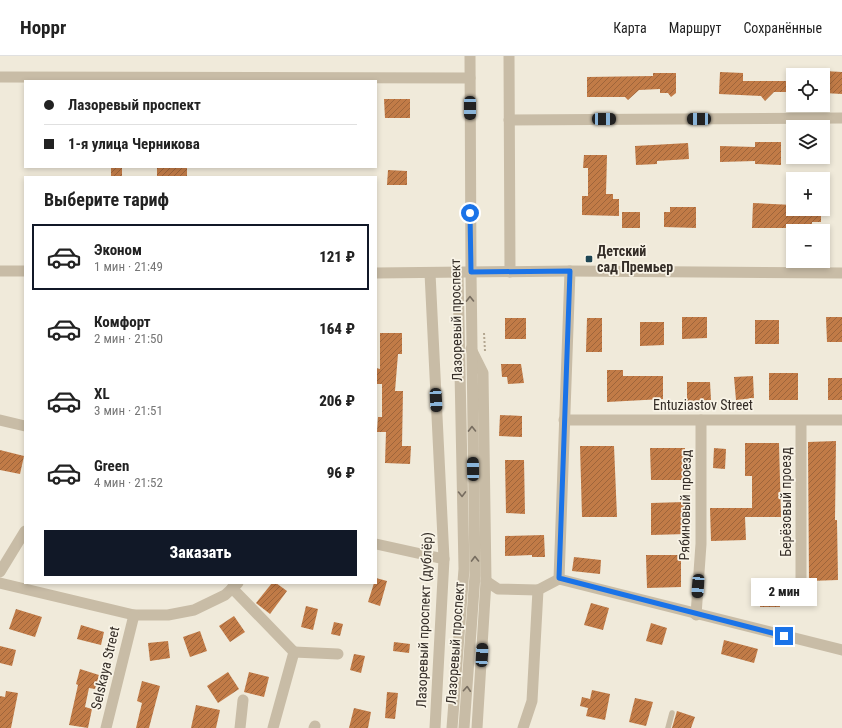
<!DOCTYPE html>
<html lang="ru">
<head>
<meta charset="utf-8">
<style>
	:root { --surface:#fff; --page:#f2f2f2; --text:#222; --muted:#767676; --line:#e0e0e0; --accent:#111827 }
	body { margin:0; font-family:"Roboto Condensed",sans-serif; background:var(--page); color:var(--text); height:100vh; display:flex; flex-direction:column; font-size:15px; white-space:nowrap }
	* { box-sizing:border-box; margin:0 }
	p { font-size:13px; color:var(--muted) }
	.icon { flex:none; width:22px; height:22px; fill:none; stroke:currentColor; stroke-width:2; stroke-linecap:round; stroke-linejoin:round }
	.map { position:relative; flex:1; overflow:hidden }
	.side { position:absolute; left:24px; top:120px; width:353px; height:408px; display:flex; flex-direction:column; background:var(--surface); border-radius:0px; box-shadow:0 2px 6px #0003 }
	.side>* { flex:none }
	.hud { position:absolute; left:24px; top:24px; width:353px; height:88px; border-radius:0px; box-shadow:0 2px 6px #0003; display:grid; align-content:center; height:88px; padding:0 20px; background:var(--surface) }
	.controls { position:absolute; left:786px; top:12px; display:grid; gap:8px }
	.controls a { display:grid; place-items:center; width:44px; height:44px; border-radius:0px; background:var(--surface); box-shadow:0 2px 6px #0003; font-size:20px }
	.end { position:absolute; width:18px; height:18px; margin:-9px; border:5px solid #1a73e8; background:#fff; box-shadow:0 0 0 2px #fff }
	.from { border-radius:50% }
	.bubble { position:absolute; height:28px; border-radius:0px; background:var(--surface); box-shadow:0 2px 6px #0003; font-size:13px; font-weight:800; line-height:28px; text-align:center }
	.car { position:absolute; width:12px; height:24px; margin:-12px -6px; border-radius:5px; box-shadow:0 0 3px 1px #0007; background:linear-gradient(#222 24%,#8ab4d8 0 40%,#222 0 76%,#8ab4d8 0 86%,#222 0) }
	.hud b { display:flex; align-items:center; gap:14px; height:38px; font-size:15px }
	.hud b+b { border-top:1px solid var(--line) }
	.hud i { width:10px; height:10px; background:var(--text) }
	ul { padding:0; list-style:none }
	li { display:flex; align-items:center; gap:12px; height:66px; margin:0 8px 6px; padding:0 12px; border:2px solid transparent; border-radius:0px }
	li div { flex:1 }
	li b { display:block; font-size:15px }
	li em { font-style:normal; font-weight:800 }
	li.on { border-color:var(--accent) }
	li>.icon { width:36px; height:36px; stroke-width:1.5 }
	h2 { padding:0 20px; font-size:18px; line-height:48px }
	.primary-button { display:flex; gap:8px; margin-top:auto; padding:8px 20px }
	.primary-button a { flex:1; height:46px; border-radius:0px; background:var(--accent); color:#fff; font-size:16px; font-weight:800; line-height:46px; text-align:center }
	header { display:flex; align-items:center; gap:24px; box-sizing:border-box; height:56px; padding:0 20px; background:var(--surface); border-bottom:1px solid var(--line) }
	header strong { font-size:19px }
	nav { display:flex; gap:22px; margin-inline-start:auto; font-size:14px }
	.map>svg:first-child { display:block }
	.building { fill:url(#building-hatch) }
	.lines { fill:none; stroke-linecap:round; stroke-linejoin:round }
	.path { stroke:#b3a690; stroke-width:2; stroke-dasharray:2 2; stroke-linecap:butt }
	.service { stroke:#c8bca6; stroke-width:5.5 }
	.minor { stroke:#c8bca6; stroke-width:11 }
	.tertiary { stroke:#c8bca6; stroke-width:11 }
	.oneway { stroke:#776d60 }
	.route { stroke:#1a73e8; stroke-width:5 }
	.poi-dot { fill:#1e4654; stroke:#f8f3e6; stroke-width:1.5 }
	.labels { text-anchor:middle; dominant-baseline:central; stroke-width:3.5; stroke-linejoin:round; paint-order:stroke }
	.poi-label { font-size:14px; font-weight:bold; fill:#342d27; stroke:#f8f3e6; text-anchor:start }
	.street-label { font-size:14px; fill:#342d27; stroke:#f8f3e6 }
</style>
</head>
<body>
<header>
<strong>Hoppr</strong>
<nav><a>Карта</a><a>Маршрут</a><a>Сохранённые</a></nav>
</header>
<div class="map">
<svg width="842" height="672" viewBox="0 0 842 672">
	<defs>
		<pattern id="building-hatch" width="6" height="6" patternUnits="userSpaceOnUse"><rect width="6" height="6" fill="#c17b47"/><path d="M-1 1l2-2M0 6l6-6M5 7l2-2" fill="none" stroke="#9e653b"/></pattern>
	</defs>
	<rect width="100%" height="100%" fill="#f0eada"/>
	<g class="building">
		<polygon points="824,15 842,16 842,38 824,37"/>
		<polygon points="720,16 743,17 743,25 793,25 793,36 774,36 765,45 761,40 719,38"/>
		<polygon points="653,17 676,17 676,37 671,41 668,37 660,37 660,33 639,34 628,44 625,41 587,41 587,21 653,20"/>
		<polygon points="384,43 410,43 410,62 385,62"/>
		<polygon points="755,86 781,86 781,109 755,108 755,105 720,106 720,90 755,91"/>
		<polygon points="688,87 689,103 657,105 657,108 636,109 635,90"/>
		<polygon points="584,99 607,99 606,138 613,138 613,143 619,143 619,160 582,159 582,140 588,140 588,112 583,112"/>
		<rect x="111" y="111" width="11" height="10"/>
		<rect x="157" y="111" width="30" height="10"/>
		<polygon points="388,114 407,115 407,129 387,129"/>
		<polygon points="753,147 793,149 793,153 821,153 821,166 812,166 812,172 752,172"/>
		<polygon points="670,151 696,151 696,172 664,171 664,156 670,156"/>
		<rect x="622" y="156" width="18" height="16"/>
		<polygon points="682,261 707,261 707,282 682,283"/>
		<polygon points="826,261 842,261 842,286 827,286"/>
		<rect x="505" y="262" width="21" height="21"/>
		<polygon points="587,262 602,262 602,296 586,296"/>
		<rect x="755" y="264" width="24" height="24"/>
		<polygon points="640,266 664,266 664,289 640,290"/>
		<polygon points="380,277 402,277 402,298 398,298 395,335 403,335 402,390 411,390 410,408 385,407 386,376 377,376 378,361 382,361 382,328 376,328 376,312 380,313"/>
		<polygon points="501,308 521,308 524,327 508,328 507,321 502,321"/>
		<polygon points="607,314 623,314 623,320 663,320 663,343 607,346"/>
		<rect x="769" y="317" width="29" height="27"/>
		<polygon points="753,320 754,342 736,344 734,321"/>
		<rect x="828" y="322" width="14" height="22"/>
		<polygon points="687,326 710,326 711,344 687,345"/>
		<polygon points="500,359 522,360 522,381 499,380"/>
		<polygon points="836,385 835,464 837,464 838,524 809,525 808,386"/>
		<polygon points="745,387 779,387 781,461 745,461 746,484 711,485 710,452 752,452 752,420 745,420"/>
		<polygon points="580,390 614,390 617,461 582,461"/>
		<polygon points="650,392 685,392 685,424 651,424"/>
		<polygon points="714,392 726,393 725,413 713,412"/>
		<polygon points="0,394 24,400 20,418 0,414"/>
		<polygon points="505,404 524,404 525,458 506,457"/>
		<polygon points="685,446 686,478 651,479 651,447"/>
		<polygon points="544,479 545,501 532,501 532,499 505,500 505,480"/>
		<polygon points="646,499 681,499 681,531 647,532"/>
		<polygon points="574,501 601,504 600,518 572,515"/>
		<polygon points="376,522 387,525 380,550 368,546 374,527 376,527"/>
		<polygon points="272,527 276,527 287,535 270,558 256,547"/>
		<rect x="760" y="527" width="20" height="24"/>
		<polygon points="591,547 609,552 603,574 584,569"/>
		<polygon points="306,550 318,553 313,574 301,571"/>
		<polygon points="16,553 42,561 35,581 9,573"/>
		<polygon points="234,560 245,576 230,586 219,570"/>
		<polygon points="334,566 343,568 340,580 331,578"/>
		<polygon points="651,567 667,572 662,589 646,585"/>
		<polygon points="81,569 104,576 101,589 77,583"/>
		<polygon points="200,575 207,595 190,601 183,581"/>
		<polygon points="724,584 758,593 754,607 721,598"/>
		<polygon points="168,585 170,602 150,605 148,587"/>
		<polygon points="394,586 410,588 409,597 393,595"/>
		<polygon points="0,590 16,594 12,610 0,607"/>
		<polygon points="354,598 365,600 361,617 350,614"/>
		<polygon points="80,613 99,619 95,633 89,632 85,651 92,653 88,672 69,669 78,629 76,628"/>
		<polygon points="228,616 239,633 218,647 207,630"/>
		<polygon points="249,616 269,621 264,641 244,636"/>
		<polygon points="142,625 160,630 149,672 136,672 142,647 137,645"/>
		<polygon points="592,634 610,638 605,664 586,660 588,652 580,650 582,641 590,643"/>
		<polygon points="6,635 18,637 11,672 0,672 0,640 5,641"/>
		<polygon points="387,636 398,637 395,663 385,662"/>
		<polygon points="635,642 653,646 646,670 629,666"/>
		<polygon points="196,649 220,654 216,672 191,672"/>
		<polygon points="354,652 371,656 368,672 349,672"/>
		<polygon points="677,655 695,661 691,672 672,672"/>
	</g>
	<g class="lines">
		<polyline class="path" points="484,277 485,295"/>
		<polyline class="service" points="668,672 672,657"/>
		<g class="minor">
			<polyline points="470,0 471,216"/>
			<polyline points="509,0 510,216"/>
			<polyline points="0,21 470,22"/>
			<polyline points="509,64 842,62"/>
			<polyline points="430,217 444,503 435,672"/>
			<polyline points="471,293 483,317 486,525 477,672"/>
			<polyline points="0,364 25,370"/>
			<polyline points="564,364 842,364"/>
			<polyline points="376,488 444,503"/>
			<polyline points="0,516 25,475"/>
			<polyline points="559,523 570,215"/>
			<polyline points="559,523 842,594"/>
			<polyline points="486,525 498,533 538,534 559,523"/>
			<polyline points="801,526 801,365"/>
			<polyline points="0,527 134,559 168,559 194,554 225,539 238,527"/>
			<polyline points="232,532 294,596 273,672"/>
			<polyline points="696,559 701,488 701,364"/>
			<polyline points="294,596 338,598"/>
			<polyline points="106,672 134,559"/>
			<polyline points="240,672 243,644"/>
			<polyline points="314,672 315,670"/>
			<polyline points="523,672 532,645 538,534"/>
		</g>
		<g class="tertiary">
			<polyline points="0,215 25,215"/>
			<polyline points="376,217 570,215 842,217"/>
			<polyline points="452,672 464,513 458,217"/>
			<polyline points="464,672 475,519 471,216"/>
		</g>
	</g>
	<defs><path id="oneway-chevron" d="M-2-3.5L2.5 0L-2 3.5" fill="none" stroke-width="1.6" stroke-linecap="round" stroke-linejoin="round"/></defs>
	<g class="oneway">
		<use href="#oneway-chevron" transform="translate(470 243) rotate(-91)"/>
		<use href="#oneway-chevron" transform="translate(472 373) rotate(-91)"/>
		<use href="#oneway-chevron" transform="translate(462 438) rotate(89)"/>
		<use href="#oneway-chevron" transform="translate(475 503) rotate(-91)"/>
		<use href="#oneway-chevron" transform="translate(467 633) rotate(-86)"/>
	</g>
	<g class="lines">
		<polyline class="route" points="470,157 471,216 570,215 559,522 784,580"/>
	</g>
	<rect class="poi-dot" x="585" y="199" width="8" height="8" rx="2"/>
	<g class="labels">
		<g class="poi-label">
			<text x="597" y="195">Детский<tspan x="597" dy="16">сад Премьер</tspan></text>
		</g>
		<g class="street-label">
			<text transform="translate(456 264) rotate(-91)">Лазоревый проспект</text>
			<text x="703" y="349">Entuziastov Street</text>
			<text transform="translate(786 446) rotate(-90)">Берёзовый проезд</text>
			<text transform="translate(685 449) rotate(-89)">Рябиновый проезд</text>
			<text transform="translate(424 564) rotate(-88)">Лазоревый проспект (дублёр)</text>
			<text transform="translate(455 587) rotate(-86)">Лазоревый проспект</text>
			<text transform="translate(105 612) rotate(-77)">Selskaya Street</text>
		</g>
	</g>
</svg>
<div class="controls">
<a><svg class="icon" aria-label="locate" viewBox="0 0 24 24"><circle cx="12" cy="12" r="6"/><path d="M12 2v4M12 18v4M2 12h4M18 12h4"/></svg></a>
<a><svg class="icon" aria-label="layers" viewBox="0 0 24 24"><path d="M12 4l9 5-9 5-9-5zM3 14l9 5 9-5"/></svg></a>
<a>+</a>
<a>−</a>
</div>
<i class="end from" style="left:470px;top:157px"></i>
<i class="end" style="left:784px;top:580px"></i>
<div class="bubble" style="left:751px;top:522px;width:66px">2 мин</div>
<i class="car" style="left:470px;top:52px;rotate:180deg"></i>
<i class="car" style="left:604px;top:63px;rotate:90deg"></i>
<i class="car" style="left:699px;top:63px;rotate:270deg"></i>
<i class="car" style="left:436px;top:344px;rotate:177deg"></i>
<i class="car" style="left:473px;top:413px;rotate:359deg"></i>
<i class="car" style="left:698px;top:530px;rotate:184deg"></i>
<i class="car" style="left:482px;top:599px;rotate:3deg"></i>
<div class="hud">
<b><i class="from"></i>Лазоревый проспект</b>
<b><i></i>1-я улица Черникова</b>
</div>
<section class="side">
<h2>Выберите тариф</h2>
<ul>
<li class="on"><svg class="icon" aria-label="car" viewBox="0 0 24 24"><path d="M5 17H2v-5l4-1 3-4h7l3 4 3 1v5h-3M9 17h6M6 11h13"/><circle cx="7" cy="17" r="2"/><circle cx="17" cy="17" r="2"/></svg><div><b>Эконом</b><p>1 мин · 21:49</p></div><em>121 ₽</em></li>
<li><svg class="icon" aria-label="car" viewBox="0 0 24 24"><path d="M5 17H2v-5l4-1 3-4h7l3 4 3 1v5h-3M9 17h6M6 11h13"/><circle cx="7" cy="17" r="2"/><circle cx="17" cy="17" r="2"/></svg><div><b>Комфорт</b><p>2 мин · 21:50</p></div><em>164 ₽</em></li>
<li><svg class="icon" aria-label="car" viewBox="0 0 24 24"><path d="M5 17H2v-5l4-1 3-4h7l3 4 3 1v5h-3M9 17h6M6 11h13"/><circle cx="7" cy="17" r="2"/><circle cx="17" cy="17" r="2"/></svg><div><b>XL</b><p>3 мин · 21:51</p></div><em>206 ₽</em></li>
<li><svg class="icon" aria-label="car" viewBox="0 0 24 24"><path d="M5 17H2v-5l4-1 3-4h7l3 4 3 1v5h-3M9 17h6M6 11h13"/><circle cx="7" cy="17" r="2"/><circle cx="17" cy="17" r="2"/></svg><div><b>Green</b><p>4 мин · 21:52</p></div><em>96 ₽</em></li>
</ul>
<div class="primary-button"><a>Заказать</a></div>
</section>
</div>
</body>
</html>
